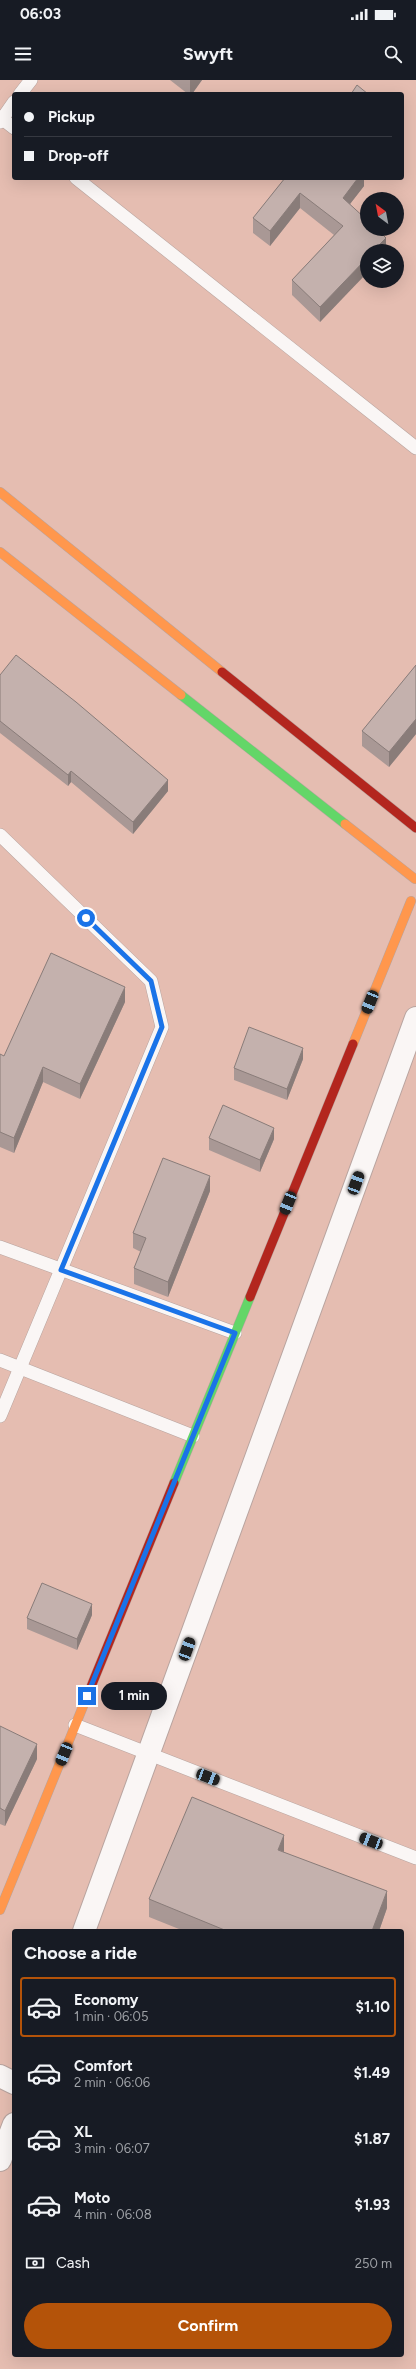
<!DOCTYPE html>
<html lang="en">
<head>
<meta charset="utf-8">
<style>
	:root { --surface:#171b24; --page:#20242c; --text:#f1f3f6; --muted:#9ea1a6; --line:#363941; --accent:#b45309 }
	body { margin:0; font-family:Figtree,sans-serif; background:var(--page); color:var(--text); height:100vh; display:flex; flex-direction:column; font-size:15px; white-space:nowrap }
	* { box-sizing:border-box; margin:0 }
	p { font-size:13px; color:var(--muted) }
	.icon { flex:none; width:22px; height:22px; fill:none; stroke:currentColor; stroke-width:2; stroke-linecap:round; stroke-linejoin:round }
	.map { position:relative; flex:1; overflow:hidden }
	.drawer { position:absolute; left:12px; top:1849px; width:392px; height:428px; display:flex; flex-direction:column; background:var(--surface); border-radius:4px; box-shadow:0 4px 16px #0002 }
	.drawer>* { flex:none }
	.hud { position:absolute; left:12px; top:12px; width:392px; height:88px; border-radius:4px; box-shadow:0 4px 16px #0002; display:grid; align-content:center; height:88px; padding:0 12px; background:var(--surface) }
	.needle { width:26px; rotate:328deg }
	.buttons { position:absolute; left:360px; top:112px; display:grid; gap:8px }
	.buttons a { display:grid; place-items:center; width:44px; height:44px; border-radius:50%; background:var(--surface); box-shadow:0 4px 16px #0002; font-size:20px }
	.end { position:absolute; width:18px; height:18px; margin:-9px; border:5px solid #1a73e8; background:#fff; box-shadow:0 0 0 2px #fff }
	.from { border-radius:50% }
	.bubble { position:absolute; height:28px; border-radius:14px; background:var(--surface); box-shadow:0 4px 16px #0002; font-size:13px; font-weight:700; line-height:28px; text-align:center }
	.car { position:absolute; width:12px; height:24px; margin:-12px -6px; border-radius:5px; box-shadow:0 0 3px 1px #0007; background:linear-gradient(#222 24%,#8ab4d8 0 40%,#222 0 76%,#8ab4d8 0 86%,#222 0) }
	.hud b { display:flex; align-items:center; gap:14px; height:38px; font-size:15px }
	.hud b+b { border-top:1px solid var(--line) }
	.hud i { width:10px; height:10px; background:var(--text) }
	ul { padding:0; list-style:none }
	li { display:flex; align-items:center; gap:12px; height:60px; margin:0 8px 6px; padding:0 4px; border:2px solid transparent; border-radius:4px }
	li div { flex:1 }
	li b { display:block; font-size:15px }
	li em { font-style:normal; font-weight:700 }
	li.on { border-color:var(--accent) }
	li>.icon { width:36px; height:36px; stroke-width:1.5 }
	h2 { padding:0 12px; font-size:18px; line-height:48px }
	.pay { display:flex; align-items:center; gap:10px; height:44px; padding:0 12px; font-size:15px }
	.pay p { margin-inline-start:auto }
	.button { display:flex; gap:8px; margin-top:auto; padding:8px 12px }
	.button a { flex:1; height:46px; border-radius:24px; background:var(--accent); color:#fff; font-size:16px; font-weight:700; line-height:46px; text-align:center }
	.status { display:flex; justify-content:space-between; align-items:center; height:28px; padding:0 20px; background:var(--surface); direction:ltr }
	.status svg { height:11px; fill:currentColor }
	header { display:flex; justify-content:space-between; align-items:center; height:52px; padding:0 12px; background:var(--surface); font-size:18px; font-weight:700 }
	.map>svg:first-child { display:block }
	.built { fill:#e5bdb1; fill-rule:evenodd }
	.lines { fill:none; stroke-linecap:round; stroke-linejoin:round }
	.lane-casing { stroke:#b8a49f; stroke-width:14 }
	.street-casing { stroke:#b8a49f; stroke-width:24 }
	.fast-casing { stroke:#b8a49f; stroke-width:10 }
	.slow-casing { stroke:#b8a49f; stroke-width:10 }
	.jam-casing { stroke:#b8a49f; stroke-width:10 }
	.lane { stroke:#faf6f5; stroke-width:13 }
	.street { stroke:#faf6f5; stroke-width:22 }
	.fast { stroke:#63d668; stroke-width:9 }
	.slow { stroke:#ff974d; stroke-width:9 }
	.jam { stroke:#b3261e; stroke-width:9 }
	.wall { fill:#a99895 }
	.shaded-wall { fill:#897c79 }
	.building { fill:#c4b1ad; stroke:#897c79 }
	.route { stroke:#1a73e8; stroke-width:5 }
</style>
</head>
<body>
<div class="status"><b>06:03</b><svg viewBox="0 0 49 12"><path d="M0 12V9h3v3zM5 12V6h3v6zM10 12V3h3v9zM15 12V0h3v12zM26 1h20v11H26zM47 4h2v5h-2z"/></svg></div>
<header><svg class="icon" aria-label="menu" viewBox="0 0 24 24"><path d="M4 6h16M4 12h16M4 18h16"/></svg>Swyft<svg class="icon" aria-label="search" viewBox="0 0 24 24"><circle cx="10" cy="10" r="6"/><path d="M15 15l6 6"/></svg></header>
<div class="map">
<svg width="416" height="2289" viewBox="0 0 416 2289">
	<rect width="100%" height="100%" fill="#dfc6be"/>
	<path class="built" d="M0,0H416V2289H0ZM14,14H402V98H14ZM367,119H397V149H367ZM367,171H397V201H367ZM14,1851H402V2275H14Z"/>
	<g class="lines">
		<defs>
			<g id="lane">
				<polyline points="20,14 31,0"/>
				<polyline points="0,37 14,48"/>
				<polyline points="0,42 14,22"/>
				<polyline points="76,98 416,368"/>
				<polyline points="0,755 151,901 162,947 0,1336"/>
				<polyline points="0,1167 235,1253"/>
				<polyline points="0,1280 193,1356"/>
				<polyline points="75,1645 416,1778"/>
			</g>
			<g id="street">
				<polyline points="84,1851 416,938"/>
				<polyline points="0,1996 14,2003"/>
				<polyline points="0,2080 14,2044"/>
			</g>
			<g id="fast">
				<polyline points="181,615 345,744"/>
				<polyline points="174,1403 250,1217"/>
			</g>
			<g id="slow">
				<polyline points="0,412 222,592"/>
				<polyline points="0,472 181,615"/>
				<polyline points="345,744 415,799"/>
				<polyline points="353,964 411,821"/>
				<polyline points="0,1830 86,1619"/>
			</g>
			<g id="jam">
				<polyline points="222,592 416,748"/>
				<polyline points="250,1217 353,964"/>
				<polyline points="86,1619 174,1403"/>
			</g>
		</defs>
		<use href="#lane" class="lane-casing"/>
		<use href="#street" class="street-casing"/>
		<use href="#fast" class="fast-casing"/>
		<use href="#slow" class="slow-casing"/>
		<use href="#jam" class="jam-casing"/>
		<use href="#lane" class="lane"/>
		<use href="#street" class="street"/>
		<use href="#fast" class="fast"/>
		<use href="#slow" class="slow"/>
		<use href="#jam" class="jam"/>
	</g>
	<g class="wall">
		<polygon points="170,0 202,0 192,14 188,14"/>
		<polygon points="285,98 364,98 364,106 350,124 386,171 320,242 292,215 292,200 334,155 300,128 270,166 253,153 253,138"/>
		<polygon points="416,585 416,654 389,687 362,666 362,651"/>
		<polygon points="0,595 168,711 133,754 71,702 68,706 0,653"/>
		<polygon points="125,922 80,1019 43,1002 14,1073 0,1067 0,974 4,976"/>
		<polygon points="303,979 287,1020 234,1000 234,988"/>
		<polygon points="209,1058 274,1059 260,1092 209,1070"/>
		<polygon points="210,1111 168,1217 134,1204 134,1188 141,1172 133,1168 133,1153"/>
		<polygon points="92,1535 77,1570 27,1549 27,1538"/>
		<polygon points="0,1646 37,1679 5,1746 0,1744"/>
		<polygon points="284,1772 387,1828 379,1851 184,1851 149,1837 149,1819"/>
	</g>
	<g class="shaded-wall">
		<polygon points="190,0 202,0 192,14 190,14"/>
		<polygon points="358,98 364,98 364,106 343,133 343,118"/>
		<polygon points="300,113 300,128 270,166 270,151"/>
		<polygon points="386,158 386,171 373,171"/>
		<polygon points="367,178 367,193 320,242 320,227"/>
		<polygon points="416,639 416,654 389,687 389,672"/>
		<polygon points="71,691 71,702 68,706 68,695"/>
		<polygon points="168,700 168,711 133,754 133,742"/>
		<polygon points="125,907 125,922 80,1019 80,1004"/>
		<polygon points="303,968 303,979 287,1020 287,1009"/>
		<polygon points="43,987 43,1002 14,1073 14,1058"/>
		<polygon points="274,1048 274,1059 260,1092 260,1080"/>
		<polygon points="210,1096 210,1111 168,1217 168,1202"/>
		<polygon points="92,1524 92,1535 77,1570 77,1559"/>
		<polygon points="37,1664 37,1679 5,1746 5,1731"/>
		<polygon points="284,1755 284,1772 278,1770"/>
		<polygon points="387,1811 387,1828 379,1851 372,1851"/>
	</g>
	<g class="building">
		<polygon points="357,5 368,14 351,14"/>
		<polygon points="285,98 358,98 343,118 367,140 367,149 377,149 386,158 373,171 367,171 367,178 320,227 292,200 343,146 300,113 270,151 253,138"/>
		<polygon points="16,575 76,622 168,700 133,742 71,691 68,695 0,641 0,595"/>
		<polygon points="416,585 416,639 389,672 362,651"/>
		<polygon points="51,873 125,907 80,1004 43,987 14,1058 0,1052 0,974 4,976"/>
		<polygon points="249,947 303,968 287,1009 234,988"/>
		<polygon points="223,1025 274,1048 260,1080 209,1058"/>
		<polygon points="163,1078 210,1096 168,1202 134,1188 146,1158 133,1153"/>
		<polygon points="42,1503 92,1524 77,1559 27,1538"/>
		<polygon points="0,1646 37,1664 5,1731 0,1728"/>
		<polygon points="192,1717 284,1755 278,1770 387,1811 372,1851 227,1851 149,1819"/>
	</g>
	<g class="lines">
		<polyline class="route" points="86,838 151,901 162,947 61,1190 235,1253 87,1616"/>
	</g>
</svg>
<div class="buttons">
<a><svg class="needle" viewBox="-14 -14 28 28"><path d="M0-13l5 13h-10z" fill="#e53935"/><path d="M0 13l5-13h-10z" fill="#9ea1a6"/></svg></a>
<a><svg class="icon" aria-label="layers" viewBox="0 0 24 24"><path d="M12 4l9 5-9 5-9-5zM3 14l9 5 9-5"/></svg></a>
</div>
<i class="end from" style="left:86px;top:838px"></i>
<i class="end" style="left:87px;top:1616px"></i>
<div class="bubble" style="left:101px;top:1602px;width:66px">1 min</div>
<i class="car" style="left:370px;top:922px;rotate:202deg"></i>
<i class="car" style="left:356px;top:1103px;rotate:20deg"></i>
<i class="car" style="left:288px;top:1123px;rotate:202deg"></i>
<i class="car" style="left:187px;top:1569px;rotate:20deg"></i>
<i class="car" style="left:64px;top:1674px;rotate:202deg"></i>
<i class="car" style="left:208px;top:1697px;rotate:111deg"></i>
<i class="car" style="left:371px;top:1761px;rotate:291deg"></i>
<div class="hud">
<b><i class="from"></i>Pickup</b>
<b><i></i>Drop-off</b>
</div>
<section class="drawer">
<h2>Choose a ride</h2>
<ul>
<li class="on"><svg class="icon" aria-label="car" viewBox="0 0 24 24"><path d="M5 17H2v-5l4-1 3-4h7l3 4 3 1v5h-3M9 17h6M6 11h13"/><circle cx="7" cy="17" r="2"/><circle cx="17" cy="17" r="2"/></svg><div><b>Economy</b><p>1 min · 06:05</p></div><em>$1.10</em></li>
<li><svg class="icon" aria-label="car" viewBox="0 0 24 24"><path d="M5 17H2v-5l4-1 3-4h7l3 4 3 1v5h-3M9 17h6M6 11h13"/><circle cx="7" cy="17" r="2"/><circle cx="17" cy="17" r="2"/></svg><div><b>Comfort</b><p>2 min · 06:06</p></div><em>$1.49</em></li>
<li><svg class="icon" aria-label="car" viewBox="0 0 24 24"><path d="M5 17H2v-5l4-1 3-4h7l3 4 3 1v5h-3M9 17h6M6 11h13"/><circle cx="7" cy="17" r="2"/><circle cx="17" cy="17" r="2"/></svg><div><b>XL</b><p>3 min · 06:07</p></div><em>$1.87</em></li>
<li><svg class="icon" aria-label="car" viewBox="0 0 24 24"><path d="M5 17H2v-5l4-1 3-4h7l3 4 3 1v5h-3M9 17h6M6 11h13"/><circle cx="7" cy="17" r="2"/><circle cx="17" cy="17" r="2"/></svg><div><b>Moto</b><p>4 min · 06:08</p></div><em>$1.93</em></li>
</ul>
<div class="pay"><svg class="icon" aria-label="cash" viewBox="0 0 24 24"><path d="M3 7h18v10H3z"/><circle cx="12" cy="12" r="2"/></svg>Cash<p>250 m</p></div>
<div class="button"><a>Confirm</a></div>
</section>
</div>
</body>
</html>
